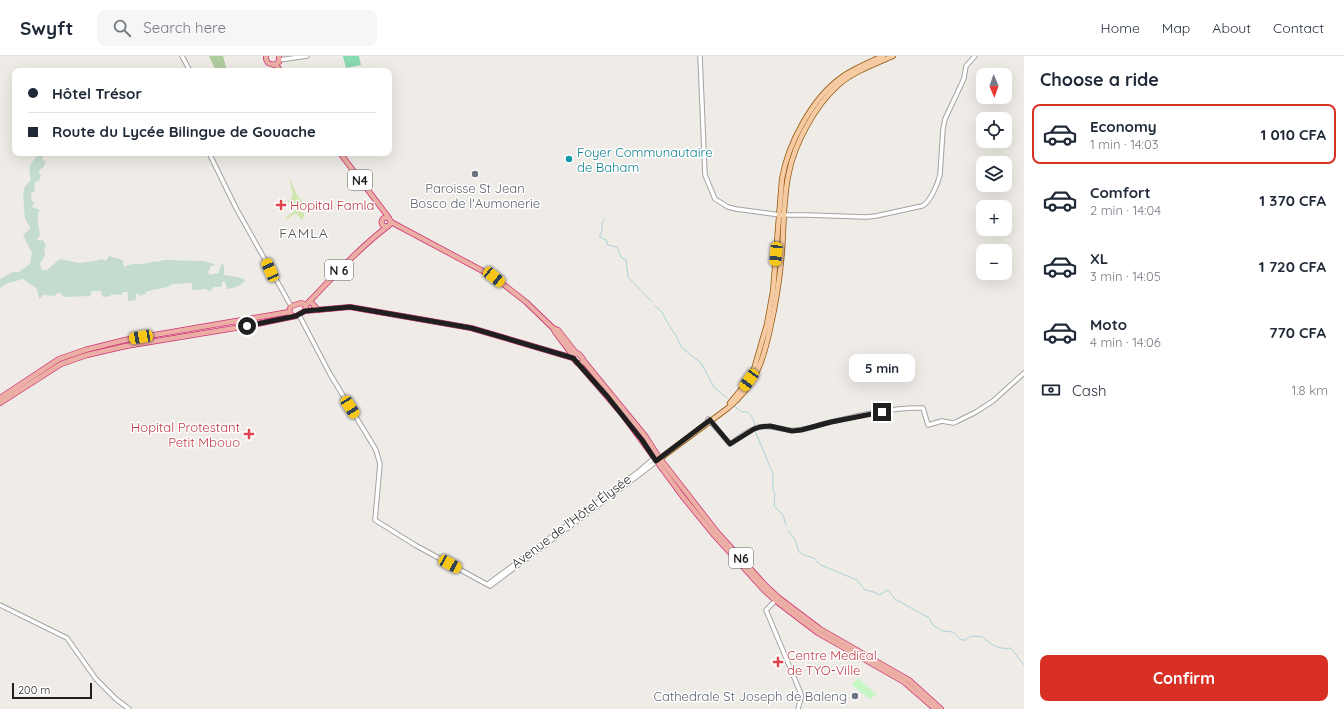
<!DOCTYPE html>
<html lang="en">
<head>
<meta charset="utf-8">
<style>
	:root { --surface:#fff; --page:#f6f6f7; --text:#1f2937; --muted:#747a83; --line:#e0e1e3; --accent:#d93025 }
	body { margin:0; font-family:Quicksand,sans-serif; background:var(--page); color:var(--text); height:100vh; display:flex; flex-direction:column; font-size:15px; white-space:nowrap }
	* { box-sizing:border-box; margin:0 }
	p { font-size:13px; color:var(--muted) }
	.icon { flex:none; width:22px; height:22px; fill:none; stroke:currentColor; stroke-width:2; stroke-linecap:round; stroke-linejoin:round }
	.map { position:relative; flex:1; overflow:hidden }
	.details { display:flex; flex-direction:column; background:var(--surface); width:320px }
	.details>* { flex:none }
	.banner { position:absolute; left:12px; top:12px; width:380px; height:88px; border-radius:8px; box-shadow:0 4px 16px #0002; display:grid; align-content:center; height:88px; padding:0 16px; background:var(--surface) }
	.needle { width:26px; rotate:178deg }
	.controls { position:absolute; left:976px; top:12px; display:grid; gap:8px }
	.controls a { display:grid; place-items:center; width:36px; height:36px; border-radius:8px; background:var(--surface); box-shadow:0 4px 16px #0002; font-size:20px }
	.scale { position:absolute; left:12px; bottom:10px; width:80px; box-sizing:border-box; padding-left:4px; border:2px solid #1f1f1f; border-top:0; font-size:11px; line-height:14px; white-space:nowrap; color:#1f1f1f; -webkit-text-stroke:3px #fff; paint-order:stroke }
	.end { position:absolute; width:18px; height:18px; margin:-9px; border:5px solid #1f1f1f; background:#fff; box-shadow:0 0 0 2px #fff }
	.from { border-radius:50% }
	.bubble { position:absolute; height:28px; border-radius:8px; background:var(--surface); box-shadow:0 4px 16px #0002; font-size:13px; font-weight:800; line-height:28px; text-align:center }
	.car { position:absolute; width:12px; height:24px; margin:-12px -6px; border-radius:5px; box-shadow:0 0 3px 1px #0007; background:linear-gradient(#f5c518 24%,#345 0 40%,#f5c518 0 76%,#345 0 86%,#f5c518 0) }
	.banner b { display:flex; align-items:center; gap:14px; height:38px; font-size:15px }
	.banner b+b { border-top:1px solid var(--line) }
	.banner i { width:10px; height:10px; background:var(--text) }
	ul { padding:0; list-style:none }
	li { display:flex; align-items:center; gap:12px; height:60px; margin:0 8px 6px; padding:0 8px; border:2px solid transparent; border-radius:8px }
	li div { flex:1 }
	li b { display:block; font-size:15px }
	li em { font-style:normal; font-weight:800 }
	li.active { border-color:var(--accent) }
	li>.icon { width:36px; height:36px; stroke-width:1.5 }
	h2 { padding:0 16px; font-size:18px; line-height:48px }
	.pay { display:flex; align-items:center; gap:10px; height:44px; padding:0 16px; font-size:15px }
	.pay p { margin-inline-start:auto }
	.button { display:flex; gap:8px; margin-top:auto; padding:8px 16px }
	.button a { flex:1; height:46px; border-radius:8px; background:var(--accent); color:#fff; font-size:16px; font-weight:800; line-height:46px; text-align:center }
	header { display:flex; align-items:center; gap:24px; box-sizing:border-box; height:56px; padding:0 20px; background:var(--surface); border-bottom:1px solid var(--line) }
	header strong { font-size:19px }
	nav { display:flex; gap:22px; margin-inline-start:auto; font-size:14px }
	.search { width:280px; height:36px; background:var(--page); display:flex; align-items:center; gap:10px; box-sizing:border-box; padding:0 14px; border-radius:8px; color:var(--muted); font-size:15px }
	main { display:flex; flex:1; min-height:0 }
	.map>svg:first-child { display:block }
	.grass { fill:#cfe6af }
	.forest { fill:#afcc9e }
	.wetland { fill:#c4dccf }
	.park { fill:#c7f6c6 }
	.pitch { fill:#89d9b3 }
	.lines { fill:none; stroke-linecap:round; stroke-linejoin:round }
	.stream { stroke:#a9d3da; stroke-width:1 }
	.tertiary-casing { stroke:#a3a3a3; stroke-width:5.5 }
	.primary-casing { stroke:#90570a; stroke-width:6 }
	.trunk-casing { stroke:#cf3176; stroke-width:6 }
	.tertiary { stroke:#fff; stroke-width:3.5 }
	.primary { stroke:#f6cba4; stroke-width:4.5 }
	.trunk { stroke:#ecafa6; stroke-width:4.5 }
	.route { stroke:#1f1f1f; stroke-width:5 }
	.culture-dot { fill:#0f9aa8; stroke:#fff; stroke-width:1.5 }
	.worship-dot { fill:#6b7280; stroke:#fff; stroke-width:1.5 }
	.health-dot { fill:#e0444e; stroke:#fff; stroke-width:1.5 }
	.labels { text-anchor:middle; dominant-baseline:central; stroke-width:3; stroke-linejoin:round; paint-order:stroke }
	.shield { fill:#fff; stroke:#626262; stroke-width:1 }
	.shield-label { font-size:12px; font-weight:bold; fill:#1f1f1f }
	.culture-label { font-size:13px; fill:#0d838f; stroke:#fff; text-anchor:start }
	.worship-label { font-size:13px; fill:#5b616d; stroke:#fff }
	.health-label { font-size:13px; fill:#be3a42; stroke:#fff; text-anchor:start }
	.street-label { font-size:13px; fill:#1f1f1f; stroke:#fff }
	.neighbourhood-label { font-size:14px; letter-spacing:1px; fill:#525252; stroke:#fff }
</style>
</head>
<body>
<header>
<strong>Swyft</strong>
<div class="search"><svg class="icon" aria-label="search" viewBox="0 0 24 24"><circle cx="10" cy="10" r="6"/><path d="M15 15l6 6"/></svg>Search here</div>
<nav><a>Home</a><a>Map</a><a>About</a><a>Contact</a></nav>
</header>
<main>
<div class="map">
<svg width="1024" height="653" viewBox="0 0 1024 653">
	<rect width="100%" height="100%" fill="#efebe6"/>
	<polygon class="grass" points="289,121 296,137 304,148 298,152 301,157 303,156 304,159 302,164 297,158 294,158 287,163 285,162 298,152 293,146 291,147 287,146 293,140"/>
	<polygon class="forest" points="209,0 223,0 227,15 216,15"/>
	<path class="wetland" d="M38,97H44L42,104L46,105L43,112L40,113L39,117L41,119L39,125L35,126L34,136L31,137L32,146H35L32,151L40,154C35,161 39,171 40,179L37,183L38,184H43L46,190L44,193L45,199L40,208L42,214H47L60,203L79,207L95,205L102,203L106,205L109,200L123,204L124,211C130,207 137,208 144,208C148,207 153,206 157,205L158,206L163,204L204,205L214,208V210H210V214L208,215L209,219L219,217L221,208L224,209V219L238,221L244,223L245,225C239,231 235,232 227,233L225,225L222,226V230L220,231H214L211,234L208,235L206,233L192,234V227L173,228L167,231L145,236L146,238L141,239L140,242L139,238H136V244L128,245V236H122V239L111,238V240L103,241L101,235H92L90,240L64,241L60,237H57L55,240L43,239L40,243L39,242L37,233L23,223L8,227L0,232V223L13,216H19L30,208L32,197L23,179L30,173V171L25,163L23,137L25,130L31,124C30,119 28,113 31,108C34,103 37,102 38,97Z"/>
	<polygon class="park" points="858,622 877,639 869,643 852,629"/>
	<polygon class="pitch" points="343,0 359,0 361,9 346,12"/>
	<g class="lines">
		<g class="stream">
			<polyline points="605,163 602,167 602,175 600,178 600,181 606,184 608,189 617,191 621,201 626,204 628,221 652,246"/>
			<polyline points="655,250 662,256 667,266 677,281 681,291 701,307 714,331 727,342"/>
			<path d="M734,350L742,356H747C753,360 754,365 755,371"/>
			<polyline points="755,375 773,418 773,434 775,438 774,450 783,459 786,469"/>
			<path d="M788,474L795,484L799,496L804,499L814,502L817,506L821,509L857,524L865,534L874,536L879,539L888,534L895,543L929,562L933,569L938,572L942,575L953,576L961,584H965L971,580L983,581C990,589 1000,594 1011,592L1024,609"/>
		</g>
		<defs>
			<g id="tertiary">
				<polyline points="182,0 190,15"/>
				<path d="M700,0L705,119L715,143L728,151L736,153L780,159H807L866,161L876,160L922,150C930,147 938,127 940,119L943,73L945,63L961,29L964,22L966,10L975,0"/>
				<polyline points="279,4 307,0"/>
				<polyline points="209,97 236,152 291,250"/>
				<polyline points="299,259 330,318 376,394 380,408 375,464 415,489 490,530 640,418 657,405"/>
				<path d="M708,363L730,388C739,382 748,374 759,371C772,368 785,376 798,374C810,373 820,368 831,366C860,359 893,351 923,352L928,369L942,365L953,367L956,366L976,356L993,345L1024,317"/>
				<polyline points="488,528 638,416 654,402"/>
				<polyline points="776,544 766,554 801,638 801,642 798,653"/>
				<polyline points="0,549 67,582 96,623 116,643 129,653"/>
			</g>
			<g id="primary">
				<path d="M730,347L749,324L754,313L767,268L773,235L782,123C788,88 812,42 842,21C854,12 870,6 883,0"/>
				<path d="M658,404L728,352C755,330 763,306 770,273C776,247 780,222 782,195C784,169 783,142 789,116C795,87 815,50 837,30C852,16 875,8 893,0"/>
			</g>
			<g id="trunk">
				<polyline points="266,0 266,3 268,7 274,9 279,6 279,0"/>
				<polyline points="276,8 280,15"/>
				<polyline points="340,97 389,162"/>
				<circle cx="386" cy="166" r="4.5"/>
				<polyline points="391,166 494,221 526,246 553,272 558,274 576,297"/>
				<polyline points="310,245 318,254"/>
				<path d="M306,249C332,222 358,193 388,170"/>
				<polyline points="305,255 350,251 471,272 573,302"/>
				<polyline points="553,272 555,276 573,300"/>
				<polygon points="576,297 579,298 583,303 583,306 580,307 577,307 573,302 573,299"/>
				<polyline points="583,304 646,381 658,400 717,476 766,530 779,542 820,573 909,624 941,653"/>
				<polyline points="579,308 622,358 683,441 714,479 763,533 776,545 818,577 904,626 935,653"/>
				<polyline points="0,342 59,303 85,294 125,284 289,256"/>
				<polyline points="0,347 61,308 87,299 126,290 247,270 296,260 305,255 306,252 304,248 301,247 291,250 289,256 292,260"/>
			</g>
		</defs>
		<use href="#tertiary" class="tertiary-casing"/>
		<use href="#primary" class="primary-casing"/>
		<use href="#trunk" class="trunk-casing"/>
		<use href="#tertiary" class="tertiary"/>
		<use href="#primary" class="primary"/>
		<use href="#trunk" class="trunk"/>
	</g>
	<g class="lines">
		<polyline class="route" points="247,270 296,260 305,255 350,251 471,272 573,302 607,340 642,384 656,405 710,364 730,388 754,373 760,371 770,370 792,375 801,374 831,366 882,356"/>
	</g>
	<circle class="culture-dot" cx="569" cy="103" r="4"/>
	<g class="worship-dot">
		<circle cx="475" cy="118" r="4"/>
		<circle cx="855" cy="640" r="4"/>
	</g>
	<g class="health-dot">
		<path d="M279 143h4v4h4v4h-4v4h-4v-4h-4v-4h4z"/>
		<path d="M247 372h4v4h4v4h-4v4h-4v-4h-4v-4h4z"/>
		<path d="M776 600h4v4h4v4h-4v4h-4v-4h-4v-4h4z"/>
	</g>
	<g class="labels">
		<g class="shield">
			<rect x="348" y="114" width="24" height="20" rx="3"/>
			<rect x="325" y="204" width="28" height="20" rx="3"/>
			<rect x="729" y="492" width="24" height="20" rx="3"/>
		</g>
		<g class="shield-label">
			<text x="360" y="124">N4</text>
			<text x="339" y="214">N 6</text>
			<text x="741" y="502">N6</text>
		</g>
		<g class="culture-label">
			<text x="577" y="96">Foyer Communautaire<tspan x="577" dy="15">de Baham</tspan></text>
		</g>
		<g class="worship-label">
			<text x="475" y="132">Paroisse St Jean<tspan x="475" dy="15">Bosco de l'Aumonerie</tspan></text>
			<text x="847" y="640" text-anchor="end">Cathedrale St Joseph de Baleng</text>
		</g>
		<g class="health-label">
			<text x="290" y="149">Hopital Famla</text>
			<text x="240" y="371" text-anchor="end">Hopital Protestant<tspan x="240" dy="15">Petit Mbouo</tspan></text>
			<text x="787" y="599">Centre Medical<tspan x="787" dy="15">de TYO-Ville</tspan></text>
		</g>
		<g class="street-label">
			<text transform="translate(571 465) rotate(-37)">Avenue de l'Hôtel Élysée</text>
		</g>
		<g class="neighbourhood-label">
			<text x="304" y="177">FAMLA</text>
		</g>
	</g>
</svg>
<div class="controls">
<a><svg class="needle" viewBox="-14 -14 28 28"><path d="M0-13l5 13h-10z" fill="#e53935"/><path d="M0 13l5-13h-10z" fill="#747a83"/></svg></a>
<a><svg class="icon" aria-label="locate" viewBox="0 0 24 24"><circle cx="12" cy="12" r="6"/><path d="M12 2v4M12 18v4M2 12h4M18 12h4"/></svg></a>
<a><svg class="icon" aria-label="layers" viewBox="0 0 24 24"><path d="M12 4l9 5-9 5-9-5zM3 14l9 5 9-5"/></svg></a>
<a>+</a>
<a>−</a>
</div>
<div class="scale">200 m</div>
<i class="end from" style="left:247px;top:270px"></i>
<i class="end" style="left:882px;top:356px"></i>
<div class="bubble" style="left:849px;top:298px;width:66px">5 min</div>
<i class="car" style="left:776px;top:198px;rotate:185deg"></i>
<i class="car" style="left:270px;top:214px;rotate:336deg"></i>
<i class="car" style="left:494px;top:221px;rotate:129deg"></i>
<i class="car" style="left:141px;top:281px;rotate:260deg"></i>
<i class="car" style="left:749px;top:324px;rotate:216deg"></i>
<i class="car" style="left:350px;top:351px;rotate:148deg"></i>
<i class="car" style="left:450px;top:508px;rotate:118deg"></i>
<div class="banner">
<b><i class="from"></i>Hôtel Trésor</b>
<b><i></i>Route du Lycée Bilingue de Gouache</b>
</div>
</div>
<section class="details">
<h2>Choose a ride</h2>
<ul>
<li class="active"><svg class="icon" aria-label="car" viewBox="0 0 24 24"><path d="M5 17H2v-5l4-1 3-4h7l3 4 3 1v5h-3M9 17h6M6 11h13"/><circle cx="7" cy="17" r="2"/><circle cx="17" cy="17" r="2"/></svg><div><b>Economy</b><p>1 min · 14:03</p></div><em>1 010 CFA</em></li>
<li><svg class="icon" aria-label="car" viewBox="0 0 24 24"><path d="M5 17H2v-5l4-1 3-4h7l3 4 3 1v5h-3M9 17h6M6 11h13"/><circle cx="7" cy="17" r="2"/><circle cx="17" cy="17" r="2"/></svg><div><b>Comfort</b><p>2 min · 14:04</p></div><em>1 370 CFA</em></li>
<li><svg class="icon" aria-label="car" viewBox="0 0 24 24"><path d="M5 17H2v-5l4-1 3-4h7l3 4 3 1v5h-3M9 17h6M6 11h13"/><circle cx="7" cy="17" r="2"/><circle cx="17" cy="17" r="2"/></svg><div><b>XL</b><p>3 min · 14:05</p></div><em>1 720 CFA</em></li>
<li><svg class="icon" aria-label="car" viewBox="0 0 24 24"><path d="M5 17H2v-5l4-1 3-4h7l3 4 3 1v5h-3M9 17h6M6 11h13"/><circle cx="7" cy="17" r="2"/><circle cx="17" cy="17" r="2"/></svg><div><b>Moto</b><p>4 min · 14:06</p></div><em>770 CFA</em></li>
</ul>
<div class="pay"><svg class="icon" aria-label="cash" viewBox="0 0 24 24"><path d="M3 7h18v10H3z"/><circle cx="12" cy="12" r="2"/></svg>Cash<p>1.8 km</p></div>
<div class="button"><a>Confirm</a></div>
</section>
</main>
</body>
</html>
